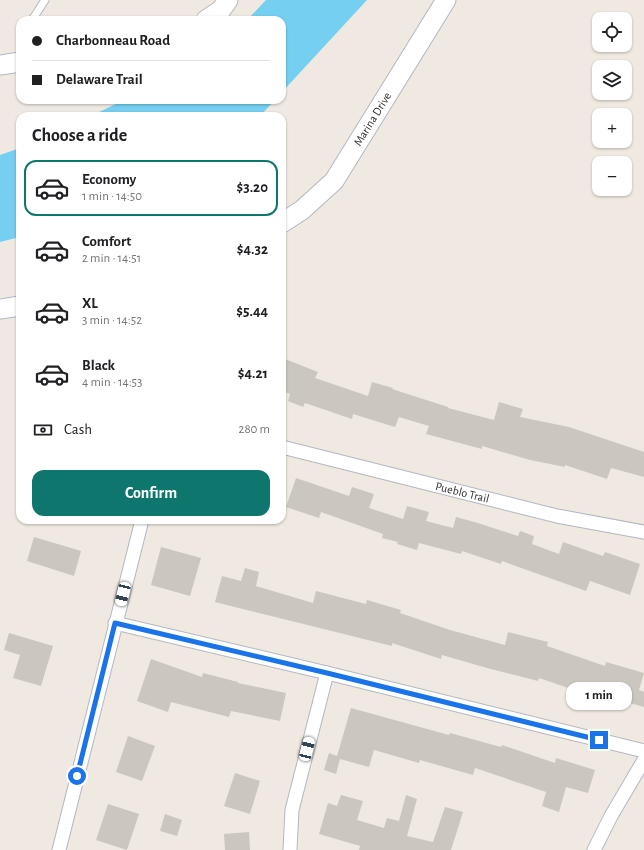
<!DOCTYPE html>
<html lang="en">
<head>
<meta charset="utf-8">
<style>
	:root { --surface:#fff; --page:#f6f6f6; --text:#202124; --muted:#757577; --line:#e0e0e0; --accent:#0f766e }
	body { margin:0; font-family:"Alegreya Sans",sans-serif; background:var(--page); color:var(--text); height:100vh; display:flex; flex-direction:column; font-size:15px; white-space:nowrap }
	* { box-sizing:border-box; margin:0 }
	p { font-size:13px; color:var(--muted) }
	.icon { flex:none; width:22px; height:22px; fill:none; stroke:currentColor; stroke-width:2; stroke-linecap:round; stroke-linejoin:round }
	.map { position:relative; flex:1; overflow:hidden }
	.side { position:absolute; left:16px; top:112px; width:270px; height:412px; display:flex; flex-direction:column; background:var(--surface); border-radius:12px; box-shadow:0 1px 3px #0004 }
	.side>* { flex:none }
	.guide { position:absolute; left:16px; top:16px; width:270px; height:88px; border-radius:12px; box-shadow:0 1px 3px #0004; display:grid; align-content:center; height:88px; padding:0 16px; background:var(--surface) }
	.tools { position:absolute; left:592px; top:12px; display:grid; gap:8px }
	.tools a { display:grid; place-items:center; width:40px; height:40px; border-radius:8px; background:var(--surface); box-shadow:0 1px 3px #0004; font-size:20px }
	.end { position:absolute; width:18px; height:18px; margin:-9px; border:5px solid #1a73e8; background:#fff; box-shadow:0 0 0 2px #fff }
	.from { border-radius:50% }
	.bubble { position:absolute; height:28px; border-radius:12px; background:var(--surface); box-shadow:0 1px 3px #0004; font-size:13px; font-weight:700; line-height:28px; text-align:center }
	.car { position:absolute; width:12px; height:24px; margin:-12px -6px; border-radius:5px; box-shadow:0 0 3px 1px #0007; background:linear-gradient(#fff 24%,#345 0 40%,#fff 0 76%,#345 0 86%,#fff 0) }
	.guide b { display:flex; align-items:center; gap:14px; height:38px; font-size:15px }
	.guide b+b { border-top:1px solid var(--line) }
	.guide i { width:10px; height:10px; background:var(--text) }
	ul { padding:0; list-style:none }
	li { display:flex; align-items:center; gap:12px; height:56px; margin:0 8px 6px; padding:0 8px; border:2px solid transparent; border-radius:12px }
	li div { flex:1 }
	li b { display:block; font-size:15px }
	li em { font-style:normal; font-weight:700 }
	li.on { border-color:var(--accent) }
	li>.icon { width:36px; height:36px; stroke-width:1.5 }
	h2 { padding:0 16px; font-size:18px; line-height:48px }
	.pay { display:flex; align-items:center; gap:10px; height:44px; padding:0 16px; font-size:15px }
	.pay p { margin-inline-start:auto }
	.action { display:flex; gap:8px; margin-top:auto; padding:8px 16px }
	.action a { flex:1; height:46px; border-radius:12px; background:var(--accent); color:#fff; font-size:16px; font-weight:700; line-height:46px; text-align:center }
	.map>svg:first-child { display:block }
	.water { fill:#75cff0 }
	.building { fill:#cbc7bf }
	.lines { fill:none; stroke-linecap:round; stroke-linejoin:round }
	.lane-casing { stroke:#b4b7c1; stroke-width:9 }
	.street-casing { stroke:#b4b7c1; stroke-width:15 }
	.secondary-casing { stroke:#b4b7c1; stroke-width:21 }
	.lane { stroke:#fff; stroke-width:7 }
	.street { stroke:#fff; stroke-width:13 }
	.secondary { stroke:#fff; stroke-width:19 }
	.route { stroke:#1a73e8; stroke-width:5 }
	.labels { text-anchor:middle; dominant-baseline:central; stroke-width:3.5; stroke-linejoin:round; paint-order:stroke }
	.street-label { font-size:12px; fill:#2e2e2e; stroke:#fff }
</style>
</head>
<body>
<div class="map">
<svg width="644" height="850" viewBox="0 0 644 850">
	<rect width="100%" height="100%" fill="#efe9e1"/>
	<g class="water">
		<polygon points="266,0 367,0 282,92 282,20 247,20"/>
		<polygon points="124,100 275,100 260,116 91,116"/>
		<polygon points="20,148 20,237 0,242 0,155"/>
	</g>
	<g class="building">
		<polygon points="285,359 318,372 315,378 368,396 372,382 393,388 392,389 448,407 448,408 494,420 499,402 523,409 520,417 569,427 644,452 644,477 611,468 607,479 565,465 565,467 530,460 482,446 482,449 426,434 429,426 399,417 395,427 353,414 352,419 305,403 303,407 288,401 290,394 282,391 282,366"/>
		<polygon points="296,478 349,496 352,487 374,494 369,508 403,519 407,506 429,512 426,521 453,528 456,517 478,523 518,536 520,531 534,536 532,544 559,554 563,542 603,556 605,552 640,564 630,595 590,581 586,591 502,561 501,564 462,551 461,554 419,543 417,550 397,544 398,542 382,538 383,534 321,512 319,518 286,507"/>
		<polygon points="34,537 81,551 74,576 27,561"/>
		<polygon points="161,547 201,558 190,596 151,585"/>
		<polygon points="245,568 259,572 256,586 313,603 316,591 366,604 367,600 401,610 400,613 450,630 505,645 508,632 548,642 547,646 605,666 606,662 644,673 639,690 644,692 644,707 581,689 580,692 539,678 538,681 487,668 442,655 441,659 392,643 392,646 215,602 222,576 241,581"/>
		<polygon points="9,633 53,646 41,686 13,678 20,655 4,650"/>
		<polygon points="151,659 202,677 203,673 238,682 238,683 286,693 280,721 231,711 229,717 171,702 168,712 137,701"/>
		<polygon points="351,708 449,735 450,733 501,747 502,745 555,763 556,758 595,770 588,793 566,787 559,812 542,806 546,792 475,768 473,775 420,760 419,763 374,750 369,767 340,759 336,774 324,770 329,753 337,756"/>
		<polygon points="128,736 155,746 142,781 116,772"/>
		<polygon points="235,773 260,781 250,814 224,806"/>
		<polygon points="341,795 363,801 357,820 384,828 387,818 399,821 406,795 417,799 407,836 433,842 445,807 463,812 451,850 359,850 360,846 319,834 328,803 337,806"/>
		<polygon points="108,804 139,814 127,850 96,840"/>
		<polygon points="165,814 182,820 177,836 160,831"/>
		<polygon points="249,832 250,850 225,850 224,834"/>
	</g>
	<g class="lines">
		<defs>
			<polyline id="lane" points="32,20 45,0"/>
			<g id="street">
				<path id="s1" d="M282,447L557,516L644,532"/>
				<polyline points="115,623 327,673 644,751"/>
				<polyline points="59,850 142,520"/>
				<polyline points="290,850 292,810 327,673"/>
				<polyline points="594,850 611,816 644,760"/>
			</g>
			<g id="secondary">
				<polyline points="206,20 221,10 228,0"/>
				<polyline points="0,65 20,62"/>
				<path id="s2" d="M282,223L302,210L334,181L446,0"/>
				<polyline points="0,309 20,306"/>
			</g>
		</defs>
		<use href="#lane" class="lane-casing"/>
		<use href="#street" class="street-casing"/>
		<use href="#secondary" class="secondary-casing"/>
		<use href="#lane" class="lane"/>
		<use href="#street" class="street"/>
		<use href="#secondary" class="secondary"/>
	</g>
	<g class="lines">
		<polyline class="route" points="77,776 115,623 327,673 599,740"/>
	</g>
	<g class="labels">
		<g class="street-label">
			<text stroke="none"><textPath href="#s2" startOffset="140">Marina Drive</textPath></text>
			<text stroke="none"><textPath href="#s1" startOffset="186">Pueblo Trail</textPath></text>
		</g>
	</g>
</svg>
<div class="tools">
<a><svg class="icon" aria-label="locate" viewBox="0 0 24 24"><circle cx="12" cy="12" r="6"/><path d="M12 2v4M12 18v4M2 12h4M18 12h4"/></svg></a>
<a><svg class="icon" aria-label="layers" viewBox="0 0 24 24"><path d="M12 4l9 5-9 5-9-5zM3 14l9 5 9-5"/></svg></a>
<a>+</a>
<a>−</a>
</div>
<i class="end from" style="left:77px;top:776px"></i>
<i class="end" style="left:599px;top:740px"></i>
<div class="bubble" style="left:566px;top:682px;width:66px">1 min</div>
<i class="car" style="left:123px;top:594px;rotate:194deg"></i>
<i class="car" style="left:307px;top:749px;rotate:14deg"></i>
<div class="guide">
<b><i class="from"></i>Charbonneau Road</b>
<b><i></i>Delaware Trail</b>
</div>
<section class="side">
<h2>Choose a ride</h2>
<ul>
<li class="on"><svg class="icon" aria-label="car" viewBox="0 0 24 24"><path d="M5 17H2v-5l4-1 3-4h7l3 4 3 1v5h-3M9 17h6M6 11h13"/><circle cx="7" cy="17" r="2"/><circle cx="17" cy="17" r="2"/></svg><div><b>Economy</b><p>1 min · 14:50</p></div><em>$3.20</em></li>
<li><svg class="icon" aria-label="car" viewBox="0 0 24 24"><path d="M5 17H2v-5l4-1 3-4h7l3 4 3 1v5h-3M9 17h6M6 11h13"/><circle cx="7" cy="17" r="2"/><circle cx="17" cy="17" r="2"/></svg><div><b>Comfort</b><p>2 min · 14:51</p></div><em>$4.32</em></li>
<li><svg class="icon" aria-label="car" viewBox="0 0 24 24"><path d="M5 17H2v-5l4-1 3-4h7l3 4 3 1v5h-3M9 17h6M6 11h13"/><circle cx="7" cy="17" r="2"/><circle cx="17" cy="17" r="2"/></svg><div><b>XL</b><p>3 min · 14:52</p></div><em>$5.44</em></li>
<li><svg class="icon" aria-label="car" viewBox="0 0 24 24"><path d="M5 17H2v-5l4-1 3-4h7l3 4 3 1v5h-3M9 17h6M6 11h13"/><circle cx="7" cy="17" r="2"/><circle cx="17" cy="17" r="2"/></svg><div><b>Black</b><p>4 min · 14:53</p></div><em>$4.21</em></li>
</ul>
<div class="pay"><svg class="icon" aria-label="cash" viewBox="0 0 24 24"><path d="M3 7h18v10H3z"/><circle cx="12" cy="12" r="2"/></svg>Cash<p>280 m</p></div>
<div class="action"><a>Confirm</a></div>
</section>
</div>
</body>
</html>
